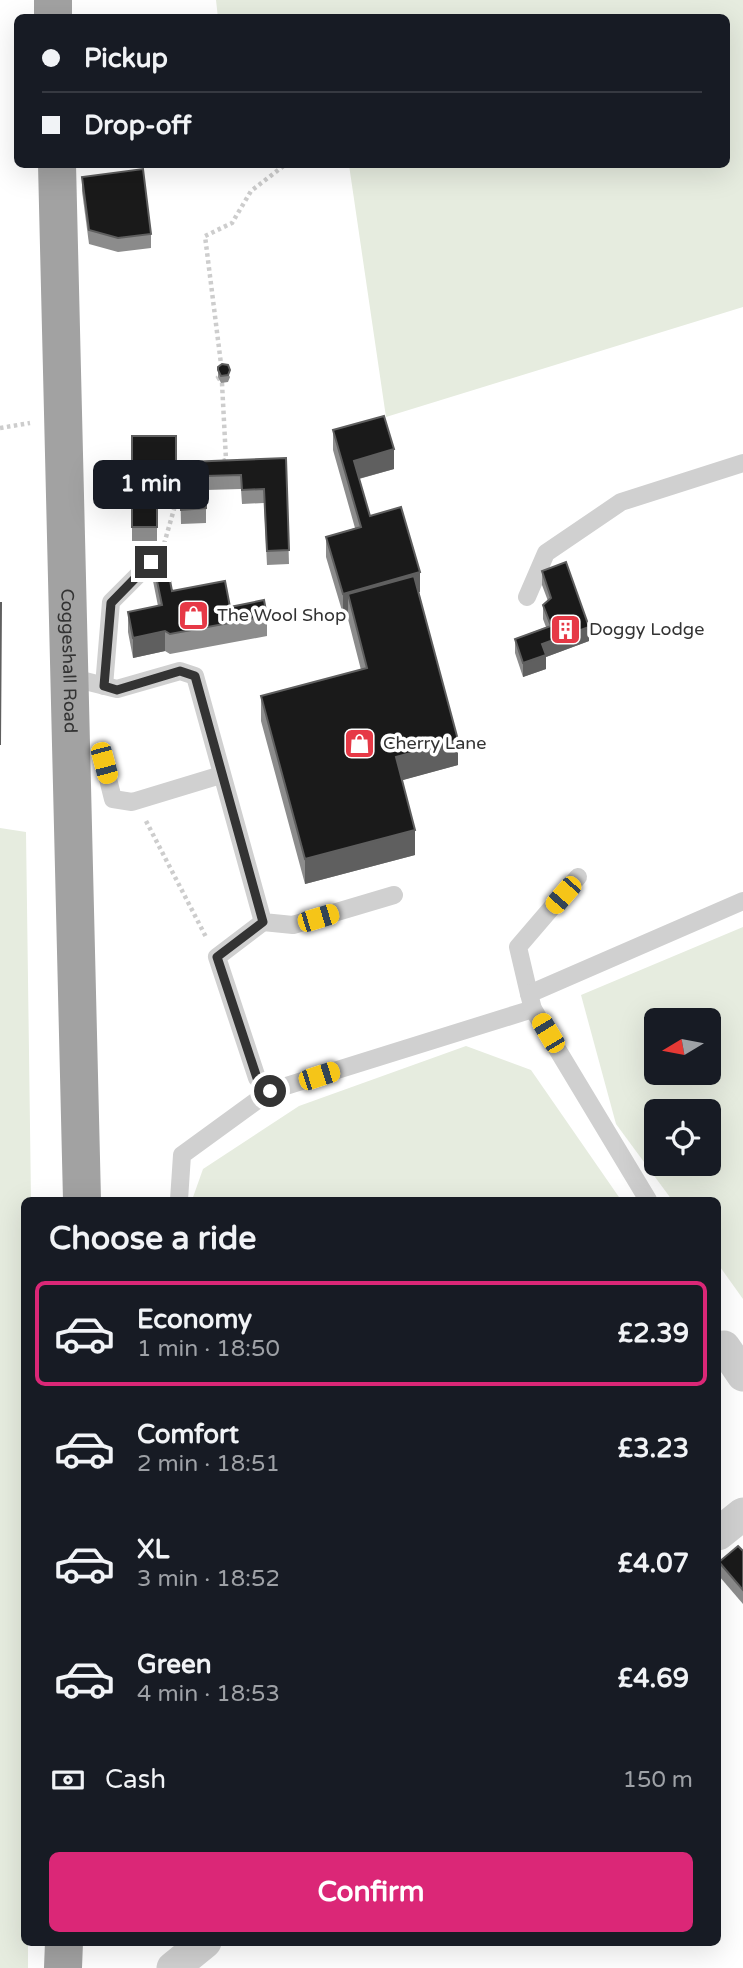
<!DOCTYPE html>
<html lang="en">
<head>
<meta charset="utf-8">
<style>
	:root { --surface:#171b24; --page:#242831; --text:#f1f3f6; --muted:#9ea1a6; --line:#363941; --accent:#db2777 }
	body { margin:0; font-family:"Varela Round",sans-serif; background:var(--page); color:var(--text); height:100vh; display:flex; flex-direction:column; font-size:26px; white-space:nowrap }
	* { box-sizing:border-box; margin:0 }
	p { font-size:23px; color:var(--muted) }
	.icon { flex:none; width:38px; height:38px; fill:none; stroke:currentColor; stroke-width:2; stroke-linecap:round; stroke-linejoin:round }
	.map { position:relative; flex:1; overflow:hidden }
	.sheet { position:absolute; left:21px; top:1197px; width:700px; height:749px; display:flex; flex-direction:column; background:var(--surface); border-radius:10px; box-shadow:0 7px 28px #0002 }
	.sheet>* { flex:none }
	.banner { position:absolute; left:14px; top:14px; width:716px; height:154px; border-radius:10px; box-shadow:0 7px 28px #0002; display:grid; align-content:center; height:154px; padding:0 28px; background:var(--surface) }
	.needle { width:46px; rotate:260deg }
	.tools { position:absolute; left:644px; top:1008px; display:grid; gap:14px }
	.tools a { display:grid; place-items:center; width:77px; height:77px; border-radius:10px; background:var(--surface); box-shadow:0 7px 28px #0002; font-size:35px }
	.end { position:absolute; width:32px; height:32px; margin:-16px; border:9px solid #333; background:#fff; box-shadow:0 0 0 4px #fff }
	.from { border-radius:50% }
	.bubble { position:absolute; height:49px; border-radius:10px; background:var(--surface); box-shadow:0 7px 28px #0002; font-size:23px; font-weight:800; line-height:49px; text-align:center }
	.car { position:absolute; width:21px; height:42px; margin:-21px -10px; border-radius:9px; box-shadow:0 0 5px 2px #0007; background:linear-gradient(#f5c518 24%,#345 0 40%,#f5c518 0 76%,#345 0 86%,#f5c518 0) }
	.banner b { display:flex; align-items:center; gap:24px; height:66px; font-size:26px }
	.banner b+b { border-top:2px solid var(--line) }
	.banner i { width:18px; height:18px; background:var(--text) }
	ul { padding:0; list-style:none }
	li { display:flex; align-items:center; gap:21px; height:105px; margin:0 14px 10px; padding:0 14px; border:4px solid transparent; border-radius:10px }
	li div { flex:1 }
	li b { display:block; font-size:26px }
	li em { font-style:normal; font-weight:800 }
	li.active { border-color:var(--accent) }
	li>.icon { width:63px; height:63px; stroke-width:1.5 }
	h2 { padding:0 28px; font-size:32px; line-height:84px }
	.pay { display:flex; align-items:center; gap:18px; height:77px; padding:0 28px; font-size:26px }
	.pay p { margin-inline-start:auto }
	.cta { display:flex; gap:14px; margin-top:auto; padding:14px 28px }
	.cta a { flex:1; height:80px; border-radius:10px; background:var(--accent); color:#fff; font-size:28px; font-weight:800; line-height:80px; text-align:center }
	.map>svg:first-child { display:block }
	.green { fill:#e6ecdf; fill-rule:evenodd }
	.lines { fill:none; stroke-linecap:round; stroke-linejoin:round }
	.path { stroke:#cdcdcd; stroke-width:4.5; stroke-dasharray:3.5 3.5; stroke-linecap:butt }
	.service { stroke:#d0d0d0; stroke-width:18 }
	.minor { stroke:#d0d0d0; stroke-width:33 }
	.trunk { stroke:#a2a2a2; stroke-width:38 }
	.wall { fill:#8c8c8c }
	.shaded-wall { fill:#5f5f5f }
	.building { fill:#1a1a1a; stroke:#5f5f5f; stroke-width:2 }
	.route { stroke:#333; stroke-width:9 }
	.labels { text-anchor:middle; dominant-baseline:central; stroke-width:7; stroke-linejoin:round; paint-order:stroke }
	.poi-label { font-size:18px; fill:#333; stroke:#fff; text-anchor:start }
	.street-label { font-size:18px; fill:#333; stroke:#fff }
</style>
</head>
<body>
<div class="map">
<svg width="743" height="1968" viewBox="0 0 743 1968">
	<rect width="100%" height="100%" fill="#fff"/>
	<g class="green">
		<polygon points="216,0 743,0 743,307 386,417 349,165 726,164 726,18 218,18"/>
		<polygon points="0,828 26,832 31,1200 24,1200 24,1942 28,1943 28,1968 0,1968"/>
		<path d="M743,927V1299L718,1264V1200H672L616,1124L581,995ZM709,1020V1073H656V1020ZM656,1111H709V1164H656Z"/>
		<polygon points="466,1046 531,1070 621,1200 192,1200 203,1169 299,1106"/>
	</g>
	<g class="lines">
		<g class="path">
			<polyline points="0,428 30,423"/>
			<polyline points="223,461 226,460 222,383 218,377 222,372 205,236 232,223 251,191 286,164"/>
			<polyline points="164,544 185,471 191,470"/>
			<polyline points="146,821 206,937"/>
		</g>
		<g class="service">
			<polyline points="527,597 546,553 621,502 743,463"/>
			<polyline points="69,677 117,689 180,671 195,676 263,922 293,925 394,895"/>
			<polyline points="104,686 111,602 151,562"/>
			<polyline points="104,763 113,799 132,802 221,775"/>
			<polyline points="263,922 217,957 257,1078 270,1091 533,1009"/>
			<polyline points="529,994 518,947 578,877"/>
			<polyline points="179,1200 182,1155 270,1091"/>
			<polyline points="648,1200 533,1009 529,994 743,901"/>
		</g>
		<g class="minor">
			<polyline points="724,1347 743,1375"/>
			<polyline points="718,1534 743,1514"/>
			<polyline points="173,1968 205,1942"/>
		</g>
		<g class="trunk">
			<polyline points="53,0 53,18"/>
			<path id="s1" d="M57,164L82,1200"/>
			<polyline points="63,1968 64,1942"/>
		</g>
	</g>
	<g class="wall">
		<polygon points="82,177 151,234 151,248 118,252 89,244 82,191"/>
		<polygon points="222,364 230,377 228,382 221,383 218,377 218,370"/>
		<polygon points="333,430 394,469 359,479 370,516 420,592 419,592 458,765 402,780 415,855 305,884 261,721 261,696 361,670 348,619 348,613 343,614 326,557 326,537 355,528 333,450"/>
		<polygon points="132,436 176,436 176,493 157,493 157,541 132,541"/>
		<polygon points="286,458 289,564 267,565 264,503 242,504 241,489 206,490 206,523 181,524 180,478 187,478 187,462"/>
		<polygon points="152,557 172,591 267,616 267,636 170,654 165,651 133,658 128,632 128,612 158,606 152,576"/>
		<polygon points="542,571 589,641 546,657 546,669 523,677 515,653 515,639 546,627 543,619 543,605 548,601 542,585"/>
		<polygon points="743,1551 743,1604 719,1576 719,1562"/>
	</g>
	<g class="shaded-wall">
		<polygon points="394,449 394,469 354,480 354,461"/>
		<polygon points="420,572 420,592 352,611 348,594 348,613 343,614 343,594"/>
		<polygon points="589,627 589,641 546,657 546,669 523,677 523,663 542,644"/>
		<polygon points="165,631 165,651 133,658 133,638"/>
		<polygon points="458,740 458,765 396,782 396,757"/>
		<polygon points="415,830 415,855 305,884 305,859"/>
	</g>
	<g class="building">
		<polygon points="143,169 151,234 118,238 89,230 82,177"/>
		<polygon points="222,364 228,365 230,370 228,375 221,376 218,370 218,367"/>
		<polygon points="384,416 394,449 354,461 370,516 401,507 420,572 343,594 326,537 361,527 333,430"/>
		<polygon points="132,436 176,436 176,479 157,479 157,527 132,527"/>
		<polygon points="286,458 289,550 267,551 264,489 242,490 241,475 205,476 206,508 181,510 180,478 187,478 187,462"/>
		<polygon points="165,554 172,591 225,581 230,607 264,600 267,616 170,634 165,631 133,638 128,612 162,605 152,557"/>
		<polygon points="566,562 589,627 542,644 546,655 523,663 515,639 551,626 543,605 551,598 542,571"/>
		<polygon points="414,576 458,740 396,757 415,830 305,859 261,696 367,668 348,594"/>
		<polygon points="0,603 1,603 0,745"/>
		<polygon points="738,1546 743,1551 743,1590 719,1562"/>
	</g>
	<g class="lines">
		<polyline class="route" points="151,562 111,603 104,686 117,690 180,671 195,676 263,922 217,957 257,1078 270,1091"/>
	</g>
	<defs>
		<symbol id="shop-square" viewBox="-11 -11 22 22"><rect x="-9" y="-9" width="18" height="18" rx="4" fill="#e63946" stroke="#fff"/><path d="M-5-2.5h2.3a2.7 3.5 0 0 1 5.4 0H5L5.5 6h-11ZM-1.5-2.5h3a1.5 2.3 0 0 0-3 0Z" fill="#fff"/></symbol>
		<symbol id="building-square" viewBox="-11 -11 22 22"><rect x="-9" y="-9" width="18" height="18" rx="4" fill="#e63946" stroke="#fff"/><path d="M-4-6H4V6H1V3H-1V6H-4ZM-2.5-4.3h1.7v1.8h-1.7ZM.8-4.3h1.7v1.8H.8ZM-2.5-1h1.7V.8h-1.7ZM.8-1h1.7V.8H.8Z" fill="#fff"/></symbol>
	</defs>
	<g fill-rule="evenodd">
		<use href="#shop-square" x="176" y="598" width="35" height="35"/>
		<use href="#building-square" x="548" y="612" width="35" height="35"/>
		<use href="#shop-square" x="342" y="726" width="35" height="35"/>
	</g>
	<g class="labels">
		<g class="poi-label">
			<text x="217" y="615">The Wool Shop</text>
			<text x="589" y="629">Doggy Lodge</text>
			<text x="383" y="743">Cherry Lane</text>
		</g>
		<g class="street-label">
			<text stroke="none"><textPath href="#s1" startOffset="497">Coggeshall Road</textPath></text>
		</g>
	</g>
</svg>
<div class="tools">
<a><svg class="needle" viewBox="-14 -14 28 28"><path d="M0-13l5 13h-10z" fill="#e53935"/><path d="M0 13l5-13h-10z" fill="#9ea1a6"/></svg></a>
<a><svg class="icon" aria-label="locate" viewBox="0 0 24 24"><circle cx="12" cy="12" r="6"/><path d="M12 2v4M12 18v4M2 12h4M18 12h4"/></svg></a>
</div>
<i class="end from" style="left:270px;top:1091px"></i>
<i class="end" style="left:151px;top:562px"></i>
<div class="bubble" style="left:93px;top:460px;width:116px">1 min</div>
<i class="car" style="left:104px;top:763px;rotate:165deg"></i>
<i class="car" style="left:563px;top:895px;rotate:221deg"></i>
<i class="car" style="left:318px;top:918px;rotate:73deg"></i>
<i class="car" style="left:548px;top:1033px;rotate:329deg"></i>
<i class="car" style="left:319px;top:1076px;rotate:72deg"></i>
<div class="banner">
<b><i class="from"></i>Pickup</b>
<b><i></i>Drop-off</b>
</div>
<section class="sheet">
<h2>Choose a ride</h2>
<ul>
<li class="active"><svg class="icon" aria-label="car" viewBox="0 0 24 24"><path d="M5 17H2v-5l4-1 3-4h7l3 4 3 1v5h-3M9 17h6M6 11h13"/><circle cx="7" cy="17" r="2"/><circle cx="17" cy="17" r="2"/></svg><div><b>Economy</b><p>1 min · 18:50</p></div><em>£2.39</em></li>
<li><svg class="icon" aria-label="car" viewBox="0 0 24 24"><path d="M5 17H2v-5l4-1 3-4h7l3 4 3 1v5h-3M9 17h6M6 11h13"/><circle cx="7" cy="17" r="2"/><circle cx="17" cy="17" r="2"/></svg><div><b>Comfort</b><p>2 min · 18:51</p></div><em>£3.23</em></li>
<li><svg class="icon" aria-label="car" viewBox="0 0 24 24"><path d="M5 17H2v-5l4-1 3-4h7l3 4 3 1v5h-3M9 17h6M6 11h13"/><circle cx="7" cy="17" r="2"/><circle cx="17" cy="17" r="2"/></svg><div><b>XL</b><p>3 min · 18:52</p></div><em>£4.07</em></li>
<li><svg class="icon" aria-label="car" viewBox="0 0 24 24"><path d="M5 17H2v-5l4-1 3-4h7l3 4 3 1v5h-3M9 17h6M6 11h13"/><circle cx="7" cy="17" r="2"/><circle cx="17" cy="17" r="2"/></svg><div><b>Green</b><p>4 min · 18:53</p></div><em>£4.69</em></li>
</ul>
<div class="pay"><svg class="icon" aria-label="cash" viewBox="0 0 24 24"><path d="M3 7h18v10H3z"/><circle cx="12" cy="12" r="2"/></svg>Cash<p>150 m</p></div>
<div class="cta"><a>Confirm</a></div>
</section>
</div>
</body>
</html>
